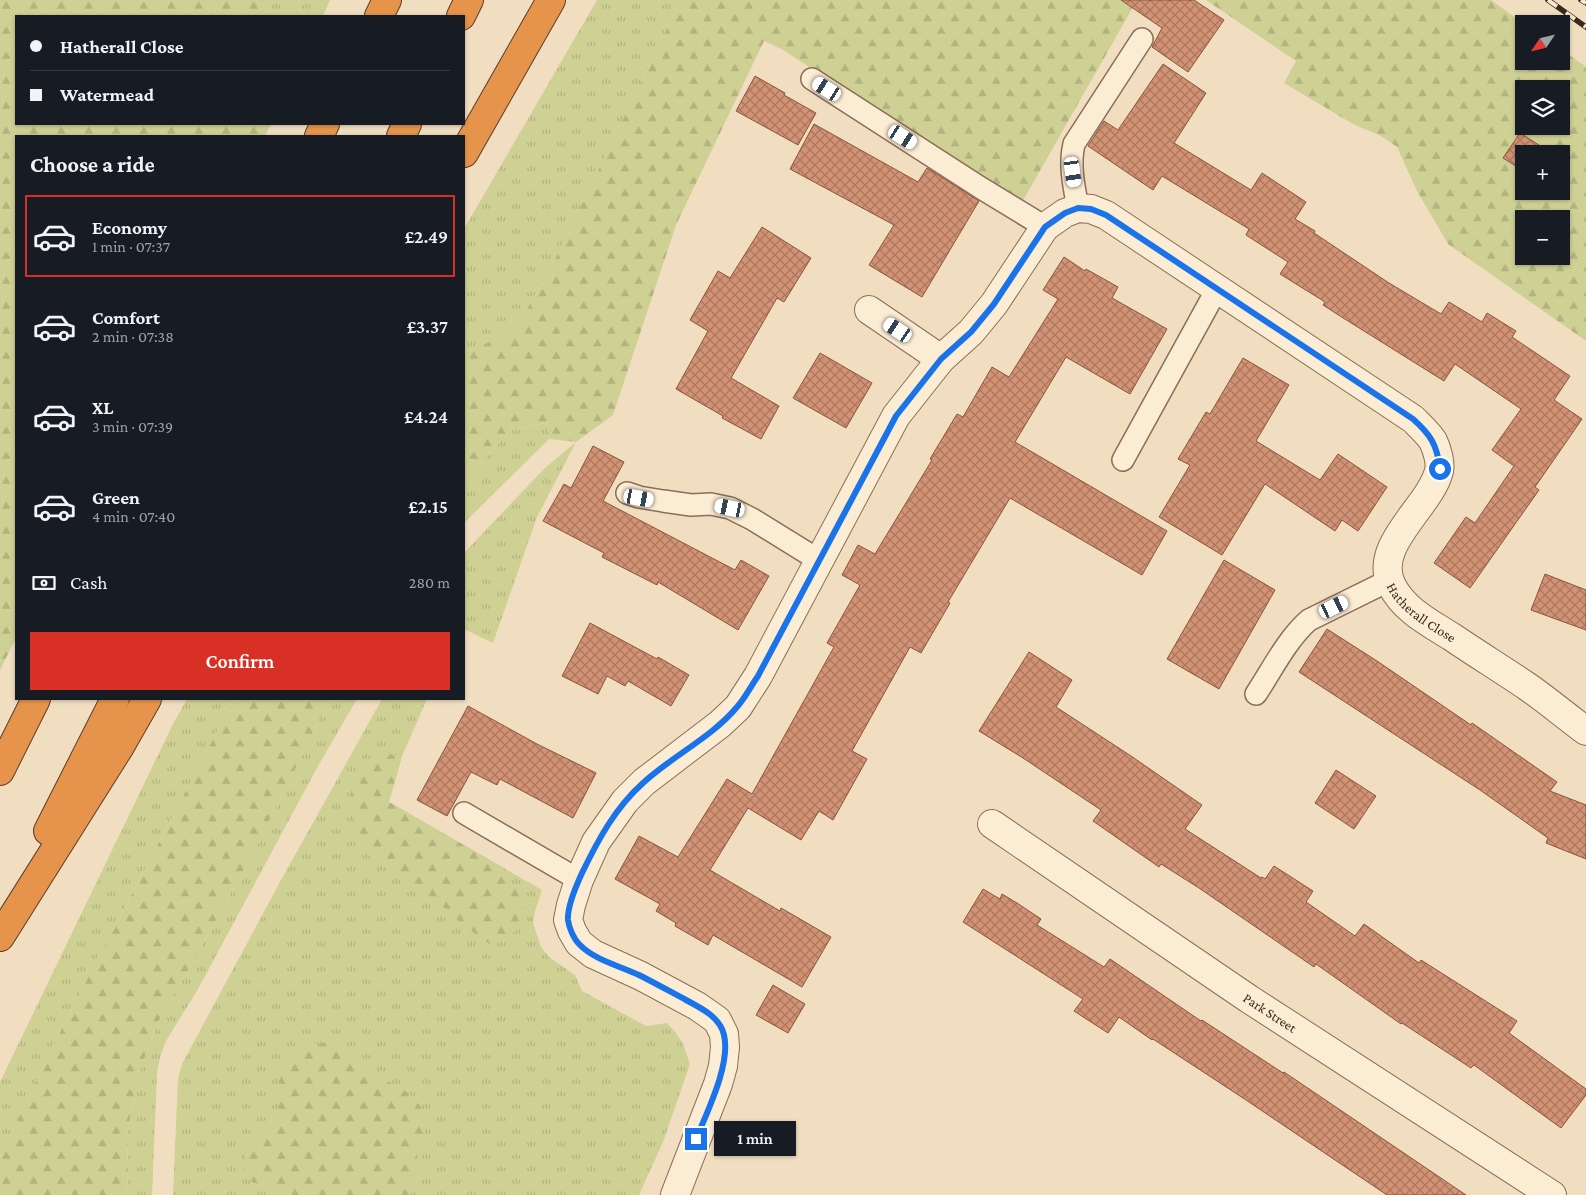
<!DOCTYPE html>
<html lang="en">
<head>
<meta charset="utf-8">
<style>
	:root { --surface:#171b24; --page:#242831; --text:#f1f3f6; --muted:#9ea1a6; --line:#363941; --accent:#d93025 }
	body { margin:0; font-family:"Crimson Pro",serif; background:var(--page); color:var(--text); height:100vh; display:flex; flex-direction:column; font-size:19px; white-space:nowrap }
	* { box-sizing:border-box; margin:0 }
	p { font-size:16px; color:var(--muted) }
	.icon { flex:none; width:28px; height:28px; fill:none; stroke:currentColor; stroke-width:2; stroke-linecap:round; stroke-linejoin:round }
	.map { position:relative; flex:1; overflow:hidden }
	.side { position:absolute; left:15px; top:135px; width:450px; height:565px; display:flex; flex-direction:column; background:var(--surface); border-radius:0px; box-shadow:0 1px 4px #0004 }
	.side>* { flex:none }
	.banner { position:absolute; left:15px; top:15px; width:450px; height:110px; border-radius:0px; box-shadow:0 1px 4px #0004; display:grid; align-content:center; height:110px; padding:0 15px; background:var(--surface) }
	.needle { width:32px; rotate:235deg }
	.buttons { position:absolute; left:1515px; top:15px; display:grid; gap:10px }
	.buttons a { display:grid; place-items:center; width:55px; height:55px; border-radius:0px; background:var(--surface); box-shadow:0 1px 4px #0004; font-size:25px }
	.end { position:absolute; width:22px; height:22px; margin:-11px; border:6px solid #1a73e8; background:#fff; box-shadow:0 0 0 2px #fff }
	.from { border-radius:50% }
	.bubble { position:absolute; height:35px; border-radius:0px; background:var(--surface); box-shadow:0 1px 4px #0004; font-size:16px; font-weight:600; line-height:35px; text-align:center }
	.car { position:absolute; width:15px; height:30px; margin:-15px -8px; border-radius:6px; box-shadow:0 0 4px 1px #0007; background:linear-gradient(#fff 24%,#345 0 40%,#fff 0 76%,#345 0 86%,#fff 0) }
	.banner b { display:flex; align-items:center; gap:18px; height:48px; font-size:19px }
	.banner b+b { border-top:1px solid var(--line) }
	.banner i { width:12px; height:12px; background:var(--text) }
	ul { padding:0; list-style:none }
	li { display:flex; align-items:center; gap:15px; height:82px; margin:0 10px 8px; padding:0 5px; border:2px solid transparent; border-radius:0px }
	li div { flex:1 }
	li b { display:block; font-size:19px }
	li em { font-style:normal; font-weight:600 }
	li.selected { border-color:var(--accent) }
	li>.icon { width:45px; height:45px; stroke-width:1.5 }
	h2 { padding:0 15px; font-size:22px; line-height:60px }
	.pay { display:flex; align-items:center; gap:12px; height:55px; padding:0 15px; font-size:19px }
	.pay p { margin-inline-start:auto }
	.primary-button { display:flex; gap:10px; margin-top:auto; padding:10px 15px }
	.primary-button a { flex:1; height:58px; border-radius:0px; background:var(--accent); color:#fff; font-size:20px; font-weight:600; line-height:58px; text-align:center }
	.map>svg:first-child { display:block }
	.grass { fill:url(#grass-tufts) }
	.forest { fill:url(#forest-firs); fill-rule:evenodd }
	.building { fill:url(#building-cross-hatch); stroke:#8c543b }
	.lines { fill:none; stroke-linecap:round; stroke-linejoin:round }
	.lane-casing { stroke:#8b6e57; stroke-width:24 }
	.street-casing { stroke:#8b6e57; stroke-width:30 }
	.highway-casing { stroke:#593d2b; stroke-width:30 }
	.lane { stroke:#fbecd4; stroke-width:21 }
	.street { stroke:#fbecd4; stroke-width:28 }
	.highway { stroke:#e6944b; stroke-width:28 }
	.rail-casing { stroke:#3a281c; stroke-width:5.5 }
	.rail { stroke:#f8e9d0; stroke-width:4; stroke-dasharray:11; stroke-linecap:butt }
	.route { stroke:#1a73e8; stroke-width:6 }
	.labels { text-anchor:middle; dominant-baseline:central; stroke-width:4; stroke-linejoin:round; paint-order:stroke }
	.street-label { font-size:14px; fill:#3a281c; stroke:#f8e9d0 }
</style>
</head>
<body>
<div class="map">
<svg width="1586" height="1195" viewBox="0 0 1586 1195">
	<defs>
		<pattern id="grass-tufts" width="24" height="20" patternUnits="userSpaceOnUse" patternTransform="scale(1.25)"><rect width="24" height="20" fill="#ced094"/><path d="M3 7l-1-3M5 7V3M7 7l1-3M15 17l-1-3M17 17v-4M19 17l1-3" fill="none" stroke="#b2b37f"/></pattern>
		<pattern id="forest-firs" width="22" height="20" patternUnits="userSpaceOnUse" patternTransform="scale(1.25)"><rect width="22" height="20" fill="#ced094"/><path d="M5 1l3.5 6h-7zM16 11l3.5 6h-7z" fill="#b2b37f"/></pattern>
		<pattern id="building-cross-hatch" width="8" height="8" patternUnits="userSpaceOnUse" patternTransform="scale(1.25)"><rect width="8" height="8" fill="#d29274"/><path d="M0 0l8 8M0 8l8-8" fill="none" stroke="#ab775e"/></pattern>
	</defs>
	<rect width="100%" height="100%" fill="#f1dec0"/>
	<g class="grass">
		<polygon points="256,0 330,0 323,16 279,16"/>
		<polygon points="597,0 681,0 556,257 516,329 477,348 464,351 464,229"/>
		<polygon points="550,422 549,439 464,523 464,483 509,431"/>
		<polygon points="576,442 537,517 493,643 464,629 464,553 545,468"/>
		<polygon points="187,699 234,699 68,1016 0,1156 0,1082 173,724"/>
		<polygon points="330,699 357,699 318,766 198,989 166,1041 160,1057 157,1073 152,1195 126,1195 128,1173 127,1136 137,1078 158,1022 201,948 259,841"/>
		<polygon points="382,699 427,699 402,756 389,802 542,890 535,911 533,923 541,947 549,957 575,975 582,991 646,1026 667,1023 676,1033 683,1044 690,1064 663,1142 639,1195 173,1195 178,1078 182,1064 280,882"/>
	</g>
	<g class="forest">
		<polygon points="0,0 256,0 279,16 16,16 16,124 271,124 265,136 16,136 16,638 0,670"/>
		<polygon points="681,0 1137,0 1021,204 783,50 764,41 676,225 613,415 576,442 549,439 549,422 509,431 464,483 464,351 477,348 516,329 556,257"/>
		<path d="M1206,0H1491L1524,24V61H1561V49L1586,67V341L1448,244L1417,191L1397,147L1381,136L1353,124L1284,83L1296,61ZM1524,89H1561V126H1524ZM1524,154H1561V191H1524ZM1524,219H1561V256H1524Z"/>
		<polygon points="234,699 330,699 259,841 201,948 158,1022 137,1078 127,1136 128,1173 126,1195 0,1195 0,1156 68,1016"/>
		<polygon points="389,754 402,756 389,802 502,867 513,884 526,909 524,918 519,928 499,943 490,944 462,924 440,904 370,857 356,837 350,808 352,776 368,761"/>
		<path d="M323,1043L341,1049L369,1071L404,1090L415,1099L423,1110L427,1122L417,1154L418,1173L411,1193L408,1195H281L269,1187L252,1182L242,1168L250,1141L278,1117C279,1106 277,1087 281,1077C287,1061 309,1049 323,1043Z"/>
	</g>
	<g class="building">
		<polygon points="1121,0 1194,0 1224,20 1188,72 1152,47 1162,28"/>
		<polygon points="1163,64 1206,93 1174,143 1251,190 1262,173 1306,202 1295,219 1315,231 1314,233 1389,283 1441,314 1449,302 1482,322 1487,313 1516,331 1512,337 1570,376 1554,400 1582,419 1535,487 1539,490 1470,588 1434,563 1466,517 1475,523 1514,466 1492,450 1521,409 1455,364 1444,381 1340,316 1323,305 1325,302 1280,274 1288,262 1246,235 1249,229 1162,176 1153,190 1088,146 1104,121 1118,130"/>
		<polygon points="755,76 785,93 784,95 816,113 798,145 736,111"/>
		<polygon points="814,124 918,182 927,168 979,201 922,297 869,265 894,225 790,169"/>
		<polygon points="1520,133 1553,154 1524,154 1524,171 1503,158"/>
		<polygon points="762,227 811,258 784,302 777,298 731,378 779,406 761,439 722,418 723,416 676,389 708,331 690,320 718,271 730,278"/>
		<polygon points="1064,257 1085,271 1086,269 1118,287 1112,298 1167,329 1130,394 1066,357 1015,442 1167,531 1142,575 1010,498 948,602 950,603 921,653 910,647 852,751 867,759 833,820 819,811 801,840 748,808 710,870 780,911 781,908 831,937 802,987 713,935 708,945 675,926 676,923 656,911 660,904 615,879 639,836 678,857 727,779 752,794 834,647 827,643 860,585 842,575 858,545 875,554 932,460 930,459 957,414 963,417 992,367 1009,377 1058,299 1043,290"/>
		<polygon points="820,353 872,383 846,428 793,398"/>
		<polygon points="1243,358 1289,385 1256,441 1320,480 1338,454 1387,487 1358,531 1342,520 1335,531 1265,484 1222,555 1159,517 1190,465 1178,459 1206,412 1210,414"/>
		<polygon points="593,446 624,462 603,501 735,570 741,560 769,576 738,630 658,582 657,585 602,557 604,553 543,521 564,484 571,488"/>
		<polygon points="1224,560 1275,590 1219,689 1167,659"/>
		<polygon points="1545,574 1586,590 1586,630 1531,610"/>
		<polygon points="590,623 657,659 658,657 689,675 671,706 628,681 625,686 607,676 598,694 562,676"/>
		<polygon points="1327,629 1377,661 1471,725 1472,723 1557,782 1550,791 1586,805 1586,859 1546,843 1548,838 1480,790 1299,672"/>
		<polygon points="1029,652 1072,680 1056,707 1131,756 1202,805 1185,829 1261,878 1262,877 1265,879 1274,866 1313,891 1306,902 1355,936 1364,924 1419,963 1421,960 1517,1021 1509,1033 1586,1089 1586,1095 1561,1128 1474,1065 1471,1068 1402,1023 1401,1024 1316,964 1314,967 1199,888 1161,864 1159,867 1093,821 1101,810 1023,758 979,731"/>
		<polygon points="468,706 537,744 596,773 573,818 500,779 497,785 471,772 447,816 417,800"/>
		<polygon points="1336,770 1376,796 1354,829 1315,803"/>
		<polygon points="983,889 1000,899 1002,894 1017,903 1041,919 1037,925 1104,967 1110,959 1201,1021 1202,1020 1283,1073 1284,1072 1466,1195 1387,1195 1246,1100 1153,1039 1152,1040 1119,1017 1108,1033 1074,1011 1083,999 963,922"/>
		<polygon points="773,985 805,1004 788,1033 756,1015"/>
	</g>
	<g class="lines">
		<defs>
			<g id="lane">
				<polyline points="812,79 981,188 1045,227"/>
				<path d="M1078,208C1074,187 1069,165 1074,144L1142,39"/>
				<polyline points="1123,460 1217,289"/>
				<polyline points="627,493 639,497 663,501 691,505 711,504 730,508 752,519 820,561"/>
				<path d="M1256,694C1272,670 1287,639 1309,620L1390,580"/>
				<polyline points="464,813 579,880"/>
			</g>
			<g id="street">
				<polyline points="869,310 941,359"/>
				<path id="s1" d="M992,824L1249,999L1552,1195"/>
				<path id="s2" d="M675,1195L718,1084L723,1066L725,1047L724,1034L717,1020L697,1006L641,976L593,954L579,943L572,931L568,920L571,905L579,880L596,842L625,801L644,782L720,724L738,707L758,676L896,416L941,359L971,332L994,304L1045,227L1065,213L1078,208L1091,209L1106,215L1413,419C1420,426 1428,433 1433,441C1437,449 1441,463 1439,471C1430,507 1371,546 1392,586C1404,610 1430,623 1452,637C1477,654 1503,670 1528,687C1548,701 1567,717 1586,731"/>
			</g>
			<g id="highway">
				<polyline points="379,16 387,0"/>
				<polyline points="461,16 469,0"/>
				<polyline points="319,136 325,124"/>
				<polyline points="401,136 407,124"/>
				<polyline points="464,153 551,0"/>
				<polyline points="0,771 36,699"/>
				<polyline points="48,831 115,699"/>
				<polyline points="0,937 119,748 147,699"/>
			</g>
		</defs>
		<use href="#lane" class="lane-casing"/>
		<use href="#street" class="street-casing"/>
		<use href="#highway" class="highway-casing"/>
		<use href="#lane" class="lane"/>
		<use href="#street" class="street"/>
		<use href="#highway" class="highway"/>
		<defs>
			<g id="rail">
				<polyline points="1548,0 1586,27"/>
				<polyline points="1581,0 1586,3"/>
			</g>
		</defs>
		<use href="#rail" class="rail-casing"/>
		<use href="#rail" class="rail"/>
	</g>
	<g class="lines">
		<path class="route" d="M696,1139C707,1112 731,1064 724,1035C720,1017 701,1008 686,1000C671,992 655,983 639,975C620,966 594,960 579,944C574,939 569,928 568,920C567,906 576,886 582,873C598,840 615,808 643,783C672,756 711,738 737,707C745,698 751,686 758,676L896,416L941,359L971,332L994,304L1045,227L1065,213L1078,208L1091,209L1106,215L1413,419C1431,435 1437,445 1440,469"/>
	</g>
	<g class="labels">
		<g class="street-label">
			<text stroke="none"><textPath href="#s2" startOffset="1890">Hatherall Close</textPath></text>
			<text stroke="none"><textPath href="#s1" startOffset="336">Park Street</textPath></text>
		</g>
	</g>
</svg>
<div class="buttons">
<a><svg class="needle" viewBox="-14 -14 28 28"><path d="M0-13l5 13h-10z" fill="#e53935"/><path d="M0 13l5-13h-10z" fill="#9ea1a6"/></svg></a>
<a><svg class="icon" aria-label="layers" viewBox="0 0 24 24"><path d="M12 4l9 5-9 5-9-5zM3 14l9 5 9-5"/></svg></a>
<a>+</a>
<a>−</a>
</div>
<i class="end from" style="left:1440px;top:469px"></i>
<i class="end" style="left:696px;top:1139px"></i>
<div class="bubble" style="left:714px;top:1121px;width:82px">1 min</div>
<i class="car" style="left:827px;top:89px;rotate:302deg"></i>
<i class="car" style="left:903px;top:137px;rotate:122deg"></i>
<i class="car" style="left:1073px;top:172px;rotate:172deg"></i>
<i class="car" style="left:898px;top:330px;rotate:304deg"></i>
<i class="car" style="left:639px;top:498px;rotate:100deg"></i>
<i class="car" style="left:730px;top:508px;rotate:282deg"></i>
<i class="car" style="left:1334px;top:607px;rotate:64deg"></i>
<div class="banner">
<b><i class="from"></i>Hatherall Close</b>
<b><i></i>Watermead</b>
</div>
<section class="side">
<h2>Choose a ride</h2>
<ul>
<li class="selected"><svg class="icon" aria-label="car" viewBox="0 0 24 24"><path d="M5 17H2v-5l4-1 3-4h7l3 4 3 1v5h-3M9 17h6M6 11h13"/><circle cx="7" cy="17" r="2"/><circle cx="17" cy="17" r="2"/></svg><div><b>Economy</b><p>1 min · 07:37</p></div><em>£2.49</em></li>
<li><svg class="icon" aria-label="car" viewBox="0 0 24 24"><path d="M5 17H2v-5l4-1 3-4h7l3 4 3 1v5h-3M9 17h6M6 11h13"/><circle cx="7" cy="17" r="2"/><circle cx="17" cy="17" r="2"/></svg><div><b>Comfort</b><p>2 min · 07:38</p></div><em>£3.37</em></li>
<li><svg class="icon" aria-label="car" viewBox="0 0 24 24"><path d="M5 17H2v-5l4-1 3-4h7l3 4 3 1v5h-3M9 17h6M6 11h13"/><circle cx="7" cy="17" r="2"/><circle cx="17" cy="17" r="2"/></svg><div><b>XL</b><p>3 min · 07:39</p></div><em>£4.24</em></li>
<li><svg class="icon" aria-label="car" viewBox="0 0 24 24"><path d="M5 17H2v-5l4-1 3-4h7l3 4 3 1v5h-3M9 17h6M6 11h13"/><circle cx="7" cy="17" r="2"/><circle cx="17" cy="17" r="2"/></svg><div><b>Green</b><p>4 min · 07:40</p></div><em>£2.15</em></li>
</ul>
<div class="pay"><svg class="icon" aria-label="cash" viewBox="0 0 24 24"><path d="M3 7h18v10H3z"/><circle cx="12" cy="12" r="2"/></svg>Cash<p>280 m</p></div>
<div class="primary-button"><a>Confirm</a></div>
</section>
</div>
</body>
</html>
